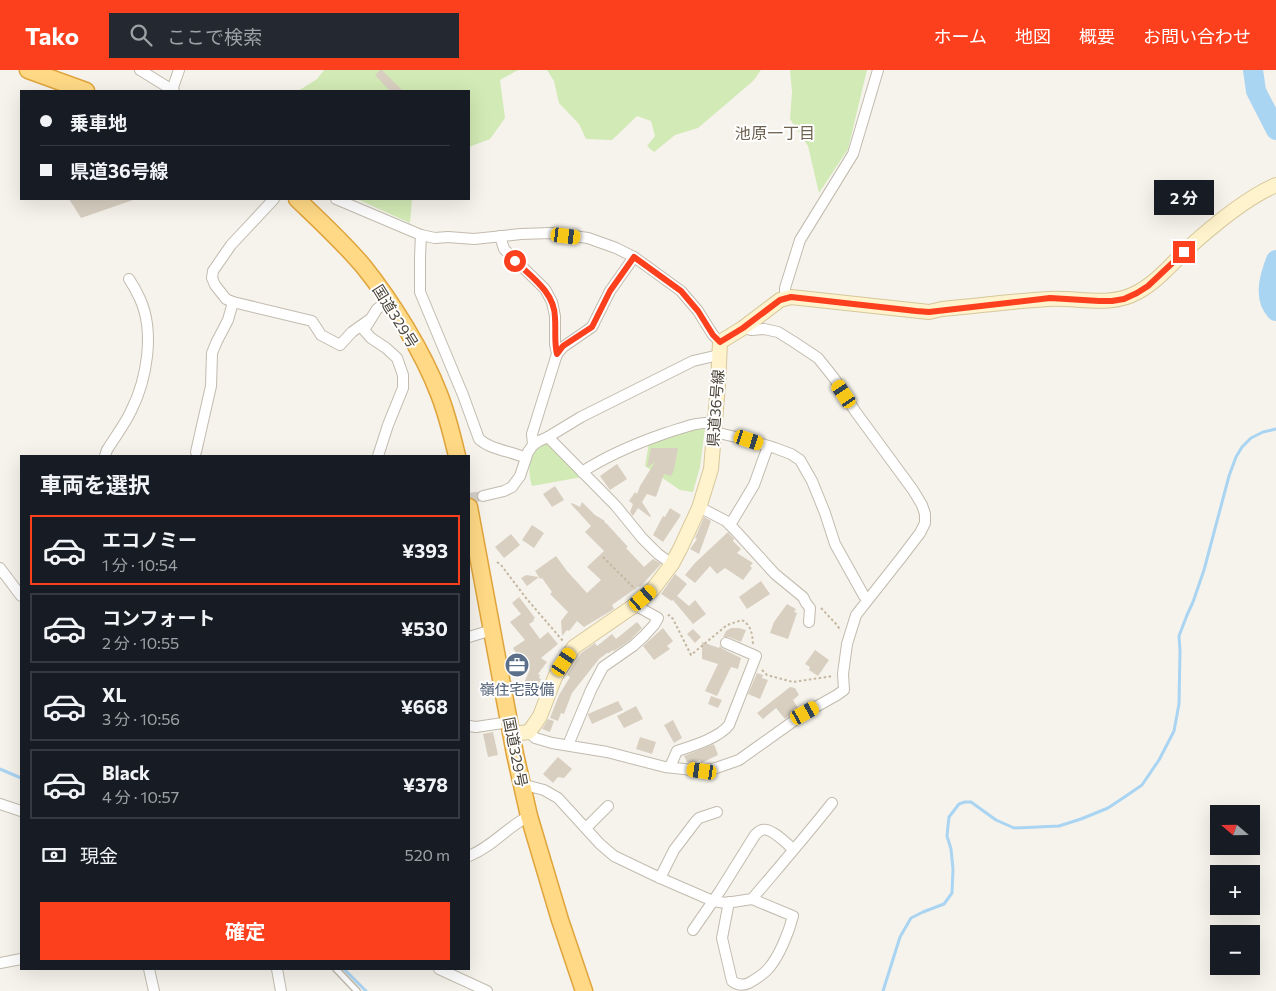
<!DOCTYPE html>
<html lang="ja">
<head>
<meta charset="utf-8">
<style>
	:root { --surface:#171b24; --page:#242831; --text:#f1f3f6; --muted:#9ea1a6; --line:#363941; --accent:#fc3f1d }
	body { margin:0; font-family:Commissioner,"Noto Sans JP",sans-serif; background:var(--page); color:var(--text); height:100vh; display:flex; flex-direction:column; font-size:19px; white-space:nowrap }
	* { box-sizing:border-box; margin:0 }
	p { font-size:16px; color:var(--muted) }
	.icon { flex:none; width:28px; height:28px; fill:none; stroke:currentColor; stroke-width:2; stroke-linecap:round; stroke-linejoin:round }
	.map { position:relative; flex:1; overflow:hidden }
	.details { position:absolute; left:20px; top:385px; width:450px; height:515px; display:flex; flex-direction:column; background:var(--surface); border-radius:0px; box-shadow:0 5px 20px #0002 }
	.details>* { flex:none }
	.hud { position:absolute; left:20px; top:20px; width:450px; height:110px; border-radius:0px; box-shadow:0 5px 20px #0002; display:grid; align-content:center; height:110px; padding:0 20px; background:var(--surface) }
	.needle { width:32px; rotate:290deg }
	.buttons { position:absolute; left:1210px; top:735px; display:grid; gap:10px }
	.buttons a { display:grid; place-items:center; width:50px; height:50px; border-radius:0px; background:var(--surface); box-shadow:0 5px 20px #0002; font-size:25px }
	.end { position:absolute; width:22px; height:22px; margin:-11px; border:6px solid #fc3f1d; background:#fff; box-shadow:0 0 0 2px #fff }
	.from { border-radius:50% }
	.bubble { position:absolute; height:35px; border-radius:0px; background:var(--surface); box-shadow:0 5px 20px #0002; font-size:16px; font-weight:700; line-height:35px; text-align:center }
	.car { position:absolute; width:15px; height:30px; margin:-15px -8px; border-radius:6px; box-shadow:0 0 4px 1px #0007; background:linear-gradient(#f5c518 24%,#345 0 40%,#f5c518 0 76%,#345 0 86%,#f5c518 0) }
	.hud b { display:flex; align-items:center; gap:18px; height:48px; font-size:19px }
	.hud b+b { border-top:1px solid var(--line) }
	.hud i { width:12px; height:12px; background:var(--text) }
	ul { padding:0; list-style:none }
	li { display:flex; align-items:center; gap:15px; height:70px; margin:0 10px 8px; padding:0 10px; border:2px solid var(--line); border-radius:0px }
	li div { flex:1 }
	li b { display:block; font-size:19px }
	li em { font-style:normal; font-weight:700 }
	li.active { border-color:var(--accent) }
	li>.icon { width:45px; height:45px; stroke-width:1.5 }
	h2 { padding:0 20px; font-size:22px; line-height:60px }
	.pay { display:flex; align-items:center; gap:12px; height:55px; padding:0 20px; font-size:19px }
	.pay p { margin-inline-start:auto }
	.primary-button { display:flex; gap:10px; margin-top:auto; padding:10px 20px }
	.primary-button a { flex:1; height:58px; border-radius:0px; background:var(--accent); color:#fff; font-size:20px; font-weight:700; line-height:58px; text-align:center }
	header { display:flex; align-items:center; gap:30px; box-sizing:border-box; height:70px; padding:0 25px; background:var(--accent); color:#fff }
	header strong { font-size:24px }
	nav { display:flex; gap:28px; margin-inline-start:auto; font-size:18px }
	.search { width:350px; height:45px; background:var(--page); display:flex; align-items:center; gap:12px; box-sizing:border-box; padding:0 18px; border-radius:0px; color:var(--muted); font-size:19px }
	.map>svg:first-child { display:block }
	.green { fill:#d2eab5 }
	.lines { fill:none; stroke-linecap:round; stroke-linejoin:round }
	.stream { stroke:#a9d4f2; stroke-width:3 }
	.river { stroke:#a9d4f2; stroke-width:20 }
	.building { fill:#d8cfc1 }
	.minor-tunnel { stroke:#d4d0c8; stroke-width:10; stroke-dasharray:10 5; stroke-linecap:butt }
	.service-casing { stroke:#c2bbae; stroke-width:8 }
	.minor-casing { stroke:#c2bbae; stroke-width:12 }
	.secondary-casing { stroke:#d6c79b; stroke-width:16 }
	.trunk-casing { stroke:#e0a43c; stroke-width:19 }
	.path { stroke:#c4b79f; stroke-width:2; stroke-dasharray:2.5 2.5; stroke-linecap:butt }
	.service { stroke:#fff; stroke-width:5 }
	.minor { stroke:#fff; stroke-width:10 }
	.secondary { stroke:#fff3cd; stroke-width:14 }
	.trunk { stroke:#ffd985; stroke-width:16 }
	.route { stroke:#fc3f1d; stroke-width:6 }
	.labels { text-anchor:middle; dominant-baseline:central; stroke-width:4; stroke-linejoin:round; paint-order:stroke }
	.street-label { font-size:15px; fill:#4b4439; stroke:#fff }
	.service-label { font-size:15px; fill:#4e5e75; stroke:#fff }
	.neighbourhood-label { font-size:16px; fill:#6e6250; stroke:#fff }
</style>
</head>
<body>
<header>
<strong>Tako</strong>
<div class="search"><svg class="icon" aria-label="search" viewBox="0 0 24 24"><circle cx="10" cy="10" r="6"/><path d="M15 15l6 6"/></svg>ここで検索</div>
<nav><a>ホーム</a><a>地図</a><a>概要</a><a>お問い合わせ</a></nav>
</header>
<div class="map">
<svg width="1276" height="921" viewBox="0 0 1276 921">
	<rect width="100%" height="100%" fill="#f6f3ec"/>
	<g class="green">
		<polygon points="324,0 518,0 500,10 505,48 490,69 469,77 469,21 298,21 317,9"/>
		<polygon points="542,0 761,0 753,11 698,58 675,65 654,82 647,76 655,66 651,51 637,46 612,70 586,69 579,54 559,33 554,11 547,0"/>
		<polygon points="790,0 867,0 848,79 819,123 808,76 790,49 792,22"/>
		<polygon points="357,129 412,129 410,153"/>
		<polygon points="693,358 705,358 700,397 693,422 680,420 645,396 649,373"/>
		<path d="M548,371L582,407L532,416C526,397 530,381 548,371Z"/>
	</g>
	<g class="lines">
		<g class="stream">
			<polyline points="0,699 21,708"/>
			<polyline points="344,899 366,921"/>
			<polyline points="883,921 900,867 911,848 923,842 944,834 952,823 953,799 951,779 947,766 948,756 949,747 959,734 965,732 971,732 996,750 1014,758 1059,756 1081,749 1108,738 1126,726 1142,715 1159,690 1174,661 1179,634 1180,581 1179,566 1187,545 1193,532 1204,500 1229,406 1236,387 1242,377 1251,368 1263,362 1276,359"/>
		</g>
		<g class="river">
			<polyline points="1253,0 1256,21 1276,60"/>
			<path d="M1276,190C1270,206 1263,227 1276,241"/>
		</g>
	</g>
	<g class="building">
		<polygon points="380,0 382,0 403,21 390,21 375,5"/>
		<polygon points="69,129 132,129 133,130 81,148"/>
		<polygon points="651,378 678,378 674,400 671,406 664,404 656,427 647,424 642,432 651,446 650,447 638,438 633,446 630,442 633,434 629,431 635,422 637,424 640,416 655,392 647,397"/>
		<polygon points="617,394 627,409 610,420 600,406"/>
		<polygon points="555,416 564,430 552,437 543,424"/>
		<polygon points="582,432 595,445 605,451 604,452 607,454 628,477 626,478 644,497 653,489 661,494 640,517 639,516 612,535 614,539 584,557 577,551 569,561 567,560 562,566 561,551 568,542 550,524 552,522 542,508 540,509 539,507 527,516 521,508 526,505 539,507 535,501 556,486 567,501 587,523 601,510 587,497 604,481 585,462 591,456 571,434 572,433 580,437"/>
		<polygon points="670,438 681,445 663,472 653,465 663,446 665,447"/>
		<polygon points="704,447 711,451 699,484 690,479 697,469 695,468"/>
		<polygon points="532,455 544,463 534,478 522,470"/>
		<polygon points="728,462 734,469 733,471 741,479 737,483 753,493 750,496 752,498 743,510 725,498 717,504 710,496 695,513 685,505 695,493"/>
		<polygon points="511,464 520,475 504,488 495,477"/>
		<polygon points="675,504 687,514 677,526 689,536 695,530 706,544 693,554 673,530 672,531 661,524"/>
		<polygon points="761,511 770,524 747,539 739,527"/>
		<polygon points="519,527 535,548 533,550 534,551 529,554 540,569 548,562 558,574 541,588 547,592 538,604 540,605 539,608 541,609 536,619 533,618 532,620 526,618 523,621 521,620 530,599 515,601 513,587 517,585 513,578 525,570 510,552 521,544 512,533"/>
		<polygon points="787,534 796,539 794,542 797,543 788,569 770,563 774,552"/>
		<polygon points="637,552 642,558 629,571 614,581 613,580 609,583 607,583 599,589 572,623 564,644 561,643 558,651 550,648 559,625 570,607 567,605 581,583 595,573 597,576 612,564 616,569"/>
		<polygon points="663,558 673,571 667,576 670,579 654,590 643,576"/>
		<polygon points="731,558 739,558 746,560 741,572 729,567 723,567 726,561"/>
		<polygon points="693,559 701,567 695,573 687,564"/>
		<polygon points="702,572 719,578 720,576 723,579 741,588 738,599 731,597 717,626 705,621 718,594 702,589"/>
		<polygon points="815,580 829,590 818,606 809,600 810,597 805,594"/>
		<polygon points="757,603 763,605 762,608 768,610 760,629 748,624"/>
		<polygon points="790,617 795,618 799,625 793,630 798,638 785,649 776,638 763,649 757,643"/>
		<polygon points="711,626 722,630 718,638 708,634"/>
		<polygon points="618,631 623,640 592,654 588,645 588,644"/>
		<polygon points="636,636 643,649 624,658 617,646"/>
		<polygon points="548,649 554,651 550,662 542,659"/>
		<polygon points="673,650 682,668 674,673 664,655"/>
		<polygon points="493,662 498,685 488,687 483,664"/>
		<polygon points="640,667 656,672 652,684 636,679"/>
		<polygon points="714,674 718,685 701,693 700,690 691,693 687,692 684,686"/>
		<polygon points="558,687 572,699 564,708 558,707 553,713 543,704"/>
	</g>
	<g class="lines">
		<polyline class="minor-tunnel" points="469,428 483,426"/>
		<defs>
			<polyline id="service" points="336,899 357,921"/>
			<g id="minor">
				<polyline points="140,0 174,21"/>
				<polyline points="172,20 179,0"/>
				<polyline points="274,129 231,175 213,201 212,208 215,215 226,229 233,232 312,251 321,265 340,275 352,262 369,250"/>
				<polyline points="336,129 421,165 435,168 448,167 474,169 521,164 551,163 588,168 616,178 634,187 681,221 698,241 713,265 720,272"/>
				<path d="M421,165L420,187V222L463,325L479,369C491,380 511,381 526,388"/>
				<polyline points="500,166 504,179 545,219 552,232 555,246 555,274 557,284 532,364 533,375"/>
				<polyline points="785,228 785,218 800,170 853,84 878,0"/>
				<polyline points="557,284 563,277 592,257 610,221 634,187"/>
				<polyline points="714,362 749,370 775,378 791,384 800,390 812,411 825,443 835,474 864,526 867,529"/>
				<polyline points="548,367 616,436 642,468 658,484 672,494"/>
				<polyline points="196,382 211,316 212,283 217,271 228,250 233,232"/>
				<path d="M105,386L107,380C115,367 125,354 131,341C147,309 155,262 140,229C137,222 133,215 129,209"/>
				<polyline points="378,386 388,355 403,318 403,305 397,288 386,278 371,268 364,260 377,239 388,231"/>
				<path d="M582,402C608,385 637,373 666,363C683,358 698,351 715,353"/>
				<polyline points="483,426 504,421 512,417 520,406 528,382 533,375 539,371 548,367 581,347 693,291 719,285"/>
				<polyline points="699,438 703,439 726,451 734,459 775,504 803,527 806,533 810,538 809,552"/>
				<polyline points="730,455 754,415 768,376"/>
				<polyline points="0,498 21,526"/>
				<polyline points="469,567 492,560"/>
				<polyline points="469,656 476,657 510,652"/>
				<polyline points="529,662 535,668 552,673 607,682 665,697 702,701 716,698 739,690 805,643 837,625 844,620 843,604 847,574 856,545 901,488 920,463 925,453 925,444 922,435 913,420 855,341 834,308 818,288 794,272 778,262 764,259 751,260 743,258"/>
				<polyline points="568,675 591,620 603,597 633,576 644,566 654,555 658,548 635,535"/>
				<path d="M670,697L677,681C692,676 719,668 729,655L756,586L726,573"/>
				<path d="M521,714L544,720L558,728L600,774L614,786L660,808L713,831L726,833L752,829C779,797 806,766 832,733"/>
				<polyline points="0,734 21,741"/>
				<polyline points="586,758 608,736"/>
				<path d="M469,786C492,777 507,757 529,746"/>
				<polyline points="660,808 674,780 696,751 699,748 717,742"/>
				<path d="M729,832L722,868L732,911C737,915 742,916 749,913C756,909 763,905 768,899C779,887 789,862 793,846L752,829"/>
				<path d="M693,860L720,821L755,765C757,763 760,760 762,760C771,757 787,774 793,779"/>
				<polyline points="0,893 21,889"/>
				<polyline points="149,899 154,921"/>
				<polyline points="277,899 281,921"/>
				<polyline points="439,899 487,921"/>
			</g>
			<path id="secondary" d="M512,664L529,662L534,655L540,646L555,607L574,577L635,535L653,519L672,494L680,479L699,438L711,399L718,315L720,272L743,258L780,230L791,227L929,242L942,239C977,236 1013,231 1048,229C1078,227 1110,238 1138,222C1156,212 1170,196 1184,182C1210,158 1244,129 1276,115"/>
			<g id="trunk">
				<polyline points="28,0 86,21"/>
				<path d="M297,129C320,151 344,173 364,197C392,232 423,282 439,324C447,344 452,365 457,386"/>
				<polyline points="469,437 515,684 529,746 560,850 584,921"/>
			</g>
		</defs>
		<use href="#service" class="service-casing"/>
		<use href="#minor" class="minor-casing"/>
		<use href="#secondary" class="secondary-casing"/>
		<use href="#trunk" class="trunk-casing"/>
		<g class="path">
			<polyline points="603,487 635,519"/>
			<polyline points="497,492 501,495 526,528 563,571"/>
			<polyline points="821,538 838,556 840,561"/>
			<path d="M668,546L669,545L673,549L691,585L727,555L742,550C752,556 752,564 753,574"/>
			<polyline points="762,600 767,605 793,612 833,606"/>
		</g>
		<use href="#service" class="service"/>
		<use href="#minor" class="minor"/>
		<use href="#secondary" class="secondary"/>
		<use href="#trunk" class="trunk"/>
	</g>
	<g class="lines">
		<path class="route" d="M515,191C532,207 555,223 555,248C556,260 554,272 557,284L563,276L592,257L610,221L634,187L681,221L698,241L713,265L720,272L743,258L780,230L791,227L916,241L929,242L1050,228L1099,231H1112L1124,229L1137,223L1148,216L1184,182"/>
	</g>
	<defs>
		<symbol id="office-disc" viewBox="-11 -11 22 22"><circle r="9.5" fill="#5c6f8a" stroke="#fff"/><path d="M-6-3h4V-5.5h4V-3h4V5H-6ZM-1-4.5V-3h2v-1.5ZM-6 0V1H6V0Z" fill="#fff"/></symbol>
	</defs>
	<g fill-rule="evenodd">
		<use href="#office-disc" x="503" y="581" width="28" height="28"/>
	</g>
	<g class="labels">
		<g class="street-label">
			<text transform="translate(396 246) rotate(58)">国道329号</text>
			<text transform="translate(715 338) rotate(-86)">県道36号線</text>
			<text transform="translate(516 682) rotate(79)">国道329号</text>
		</g>
		<g class="service-label">
			<text x="517" y="619">嶺住宅設備</text>
		</g>
		<g class="neighbourhood-label">
			<text x="775" y="62">池原一丁目</text>
		</g>
	</g>
</svg>
<div class="buttons">
<a><svg class="needle" viewBox="-14 -14 28 28"><path d="M0-13l5 13h-10z" fill="#e53935"/><path d="M0 13l5-13h-10z" fill="#9ea1a6"/></svg></a>
<a>+</a>
<a>−</a>
</div>
<i class="end from" style="left:515px;top:191px"></i>
<i class="end" style="left:1184px;top:182px"></i>
<div class="bubble" style="left:1154px;top:110px;width:60px">2 分</div>
<i class="car" style="left:566px;top:166px;rotate:97deg"></i>
<i class="car" style="left:844px;top:324px;rotate:326deg"></i>
<i class="car" style="left:749px;top:370px;rotate:108deg"></i>
<i class="car" style="left:643px;top:528px;rotate:49deg"></i>
<i class="car" style="left:564px;top:592px;rotate:34deg"></i>
<i class="car" style="left:805px;top:643px;rotate:61deg"></i>
<i class="car" style="left:702px;top:701px;rotate:278deg"></i>
<div class="hud">
<b><i class="from"></i>乗車地</b>
<b><i></i>県道36号線</b>
</div>
<section class="details">
<h2>車両を選択</h2>
<ul>
<li class="active"><svg class="icon" aria-label="car" viewBox="0 0 24 24"><path d="M5 17H2v-5l4-1 3-4h7l3 4 3 1v5h-3M9 17h6M6 11h13"/><circle cx="7" cy="17" r="2"/><circle cx="17" cy="17" r="2"/></svg><div><b>エコノミー</b><p>1 分 · 10:54</p></div><em>¥393</em></li>
<li><svg class="icon" aria-label="car" viewBox="0 0 24 24"><path d="M5 17H2v-5l4-1 3-4h7l3 4 3 1v5h-3M9 17h6M6 11h13"/><circle cx="7" cy="17" r="2"/><circle cx="17" cy="17" r="2"/></svg><div><b>コンフォート</b><p>2 分 · 10:55</p></div><em>¥530</em></li>
<li><svg class="icon" aria-label="car" viewBox="0 0 24 24"><path d="M5 17H2v-5l4-1 3-4h7l3 4 3 1v5h-3M9 17h6M6 11h13"/><circle cx="7" cy="17" r="2"/><circle cx="17" cy="17" r="2"/></svg><div><b>XL</b><p>3 分 · 10:56</p></div><em>¥668</em></li>
<li><svg class="icon" aria-label="car" viewBox="0 0 24 24"><path d="M5 17H2v-5l4-1 3-4h7l3 4 3 1v5h-3M9 17h6M6 11h13"/><circle cx="7" cy="17" r="2"/><circle cx="17" cy="17" r="2"/></svg><div><b>Black</b><p>4 分 · 10:57</p></div><em>¥378</em></li>
</ul>
<div class="pay"><svg class="icon" aria-label="cash" viewBox="0 0 24 24"><path d="M3 7h18v10H3z"/><circle cx="12" cy="12" r="2"/></svg>現金<p>520 m</p></div>
<div class="primary-button"><a>確定</a></div>
</section>
</div>
</body>
</html>
